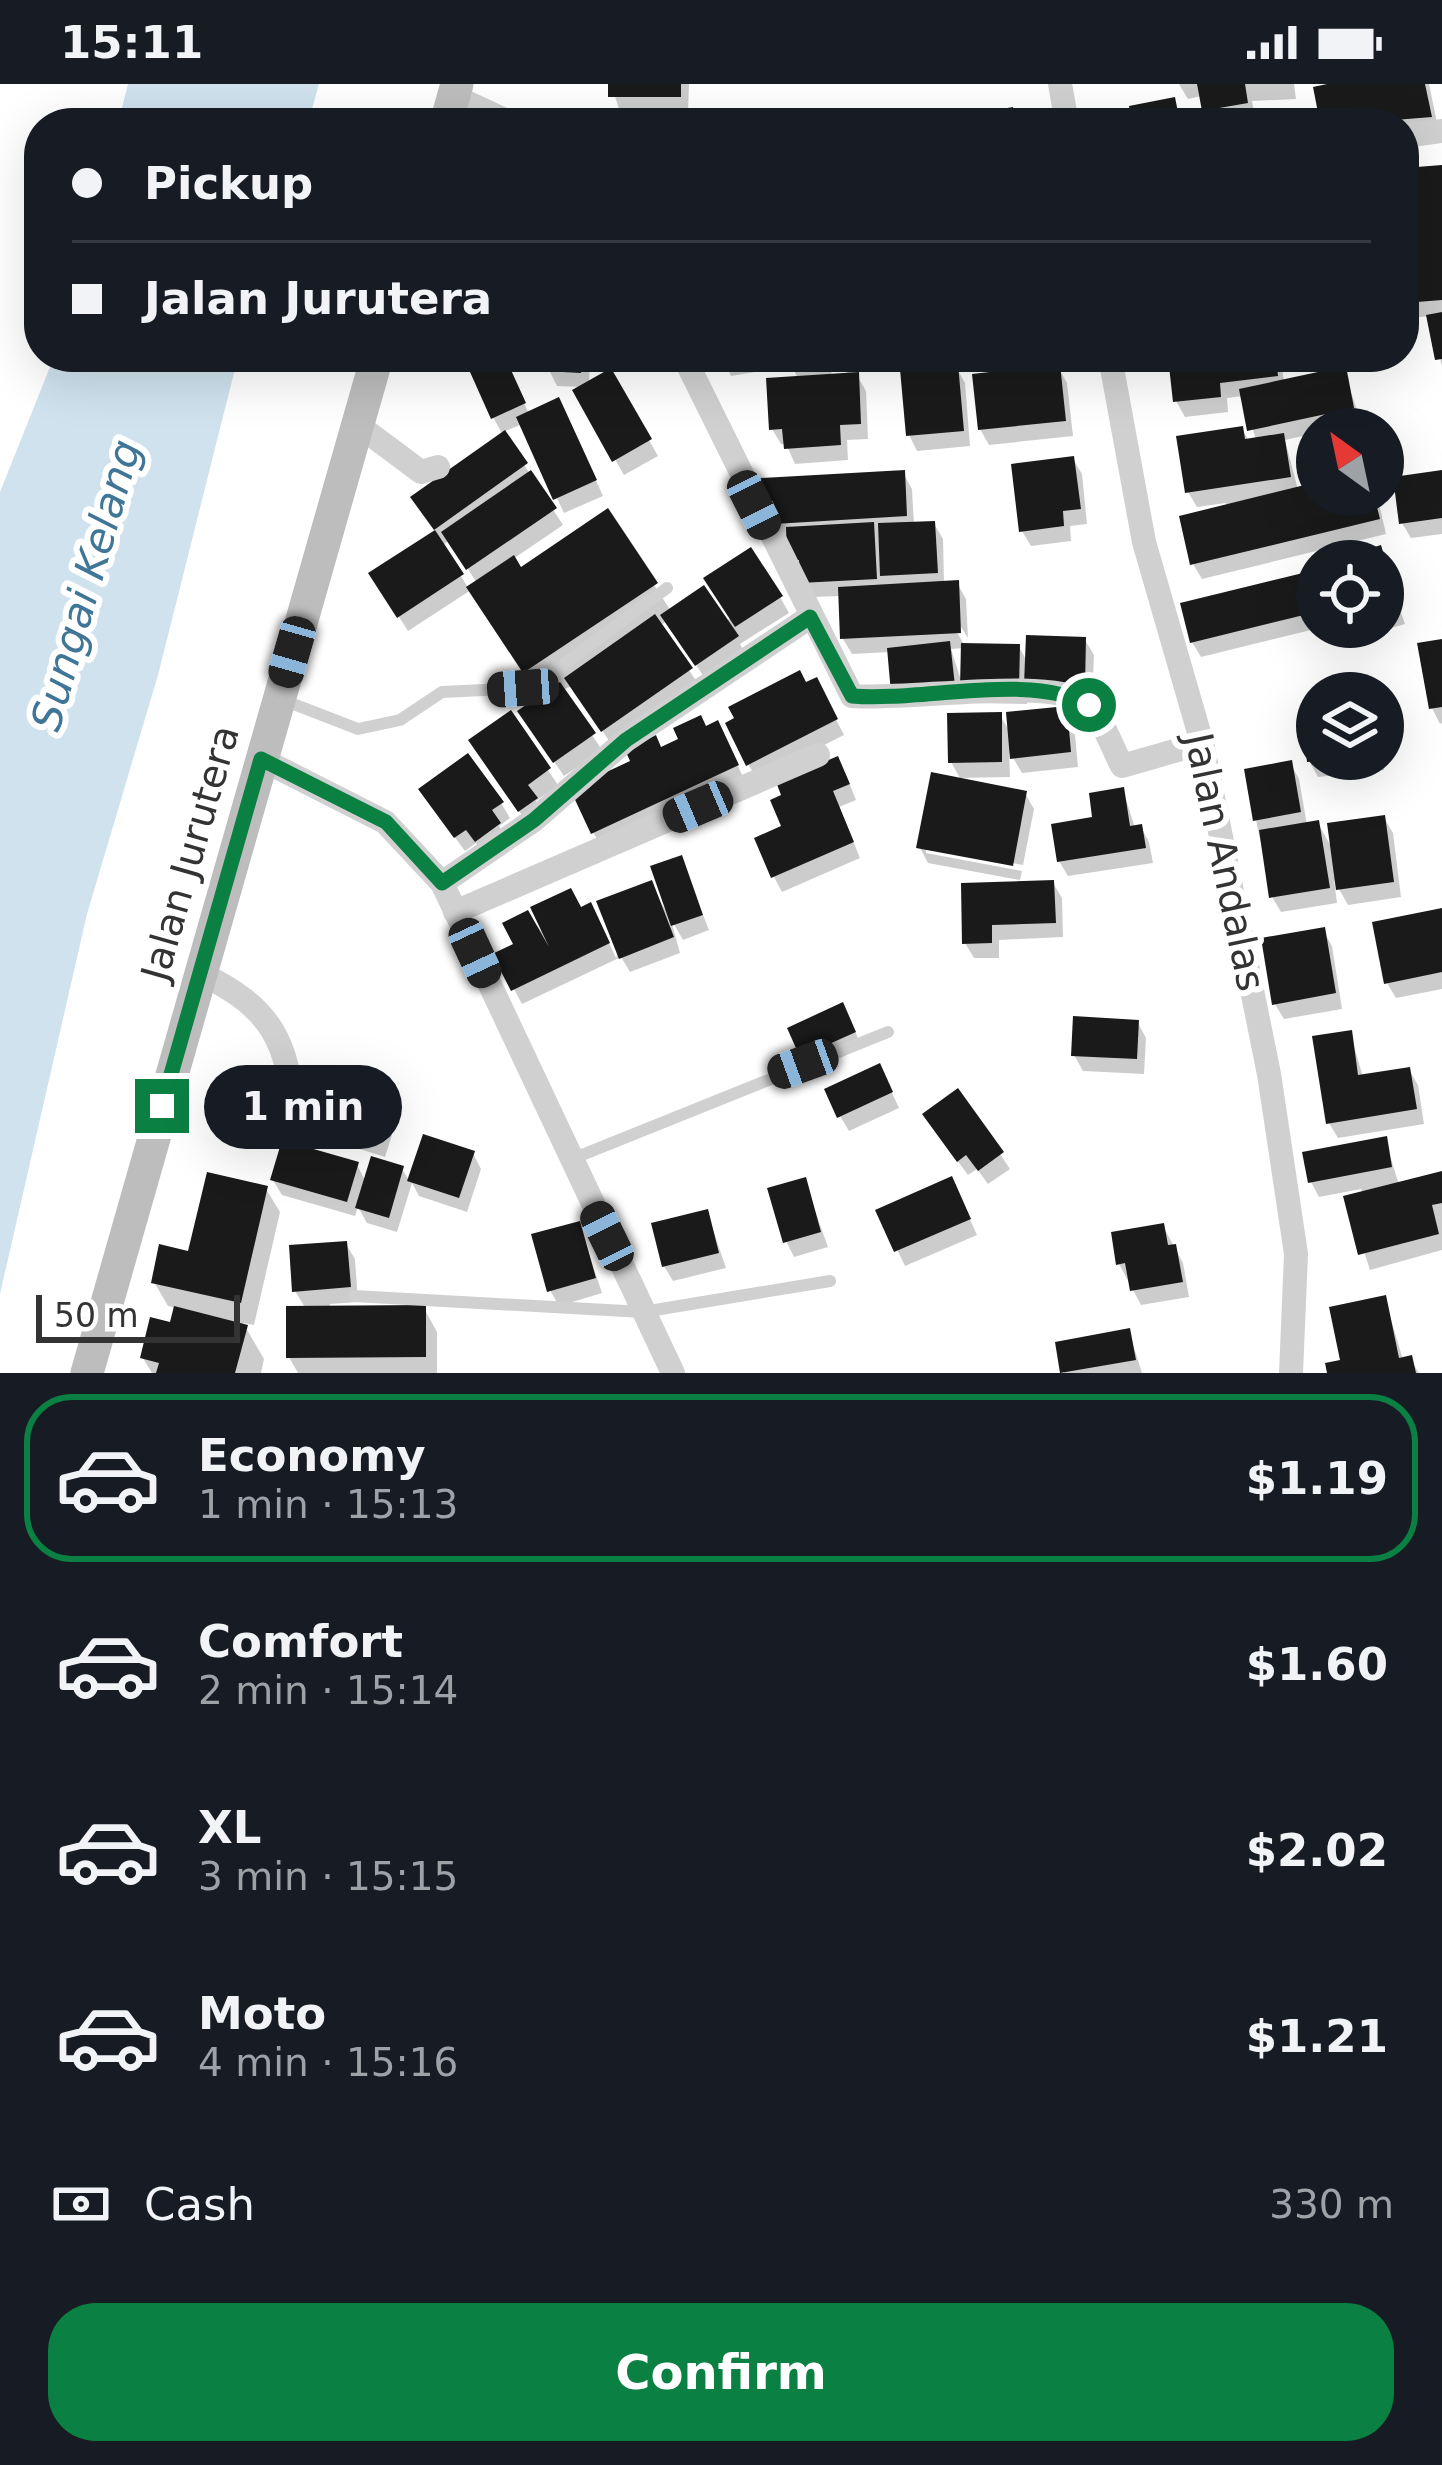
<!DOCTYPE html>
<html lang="en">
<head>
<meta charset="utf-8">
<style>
	:root { --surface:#171b24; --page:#242831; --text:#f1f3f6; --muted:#9ea1a6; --line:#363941; --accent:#0b8043 }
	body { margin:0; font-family:"DejaVu Sans",sans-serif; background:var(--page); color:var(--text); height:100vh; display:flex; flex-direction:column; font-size:45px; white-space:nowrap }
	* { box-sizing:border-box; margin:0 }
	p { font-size:39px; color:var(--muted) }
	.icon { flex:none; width:66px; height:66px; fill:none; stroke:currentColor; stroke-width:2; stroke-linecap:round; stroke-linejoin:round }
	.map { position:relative; height:1289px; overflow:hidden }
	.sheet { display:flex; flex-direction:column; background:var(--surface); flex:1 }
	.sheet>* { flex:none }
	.banner { position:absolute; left:24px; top:24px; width:1395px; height:264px; border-radius:48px; box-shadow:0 12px 48px #0002; display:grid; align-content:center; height:264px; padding:0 48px; background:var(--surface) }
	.needle { width:78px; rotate:327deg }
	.tools { position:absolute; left:1296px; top:324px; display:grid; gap:24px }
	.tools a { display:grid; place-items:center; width:108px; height:108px; border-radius:50%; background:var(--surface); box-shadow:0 12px 48px #0002; font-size:60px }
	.scale { position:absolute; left:36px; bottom:30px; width:204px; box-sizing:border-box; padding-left:12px; border:6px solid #333; border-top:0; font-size:33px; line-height:42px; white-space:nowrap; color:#333; -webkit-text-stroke:9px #fff; paint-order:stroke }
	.end { position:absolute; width:54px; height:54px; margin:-27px; border:15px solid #0b8043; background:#fff; box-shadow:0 0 0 6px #fff }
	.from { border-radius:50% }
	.bubble { position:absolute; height:84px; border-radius:42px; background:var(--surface); box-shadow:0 12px 48px #0002; font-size:39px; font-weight:800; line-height:84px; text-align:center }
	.car { position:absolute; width:36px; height:72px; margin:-36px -18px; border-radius:15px; box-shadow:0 0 9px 3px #0007; background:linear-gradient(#222 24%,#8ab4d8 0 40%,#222 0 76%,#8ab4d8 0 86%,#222 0) }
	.banner b { display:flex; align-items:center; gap:42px; height:114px; font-size:45px }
	.banner b+b { border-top:3px solid var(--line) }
	.banner i { width:30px; height:30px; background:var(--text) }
	ul { padding:21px 0 0; list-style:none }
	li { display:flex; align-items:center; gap:36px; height:168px; margin:0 24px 18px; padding:0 24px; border:6px solid transparent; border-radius:48px }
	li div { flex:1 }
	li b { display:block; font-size:45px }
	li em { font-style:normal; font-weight:800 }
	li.on { border-color:var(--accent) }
	li>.icon { width:108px; height:108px; stroke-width:1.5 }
	.pay { display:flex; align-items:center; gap:30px; height:132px; padding:0 48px; font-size:45px }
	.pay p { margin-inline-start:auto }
	.button { display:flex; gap:24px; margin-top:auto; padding:24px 48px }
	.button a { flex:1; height:138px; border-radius:48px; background:var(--accent); color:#fff; font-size:48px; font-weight:800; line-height:138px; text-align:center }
	.status { display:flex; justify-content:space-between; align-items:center; height:84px; padding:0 60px; background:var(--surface); direction:ltr }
	.status svg { height:33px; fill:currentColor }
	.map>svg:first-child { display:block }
	.water { fill:#cfe2ee }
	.shadow { fill:#0003; fill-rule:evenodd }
	.building { fill:#1a1a1a }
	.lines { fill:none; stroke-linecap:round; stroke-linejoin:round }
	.lane { stroke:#d0d0d0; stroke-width:12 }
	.street { stroke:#d0d0d0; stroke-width:24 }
	.secondary { stroke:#bdbdbd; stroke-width:33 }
	.route { stroke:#0b8043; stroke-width:15 }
	.labels { text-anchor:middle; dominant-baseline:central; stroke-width:12; stroke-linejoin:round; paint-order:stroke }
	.street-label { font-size:39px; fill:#333; stroke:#fff }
	.water-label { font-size:42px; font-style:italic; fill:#3f7597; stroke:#fff }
</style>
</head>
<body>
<div class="status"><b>15:11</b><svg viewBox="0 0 49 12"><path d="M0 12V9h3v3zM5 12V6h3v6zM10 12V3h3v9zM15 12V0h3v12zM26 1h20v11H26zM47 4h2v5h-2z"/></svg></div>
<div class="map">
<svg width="1442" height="1289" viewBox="0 0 1442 1289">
	<rect width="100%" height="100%" fill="#fff"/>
	<g class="water">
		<polygon points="128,0 319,0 308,39 118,39"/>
		<polygon points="54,273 238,273 158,591 87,830 0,1210 0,408"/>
	</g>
	<g class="shadow">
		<polygon points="611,0 689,0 688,28 620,28"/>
		<polygon points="1179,0 1294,0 1296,15 1252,17 1255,34 1212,39 1202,12 1188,15"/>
		<polygon points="1341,0 1429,0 1439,48 1404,56 1404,39 1323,39 1316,5"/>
		<polygon points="1442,84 1442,282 1429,232 1412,234 1404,219 1404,87"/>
		<path d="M486,273H503L529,330L567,332L603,412L564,429L522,340L503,348L563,441L513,475L520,487L607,429L671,527L727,536L780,513L789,529L740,560L745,569L706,596L667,537L659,542L699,601L612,661L572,602L562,606L602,666L564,692L530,643L541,615L471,506L408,547L372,490L437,449L423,429L503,351L493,333ZM449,456L477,499L469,505L442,462Z"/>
		<polygon points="522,273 590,273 589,300 610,288 658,372 624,391 576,307 583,303 557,302 548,284 528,283"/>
		<polygon points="722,273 778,273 780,284 731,292"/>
		<polygon points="788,273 829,273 832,293 849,292 839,273 885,273 886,283 854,286 866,307 868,355 847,356 848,376 795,380 786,360 781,360 772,345 798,295"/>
		<polygon points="890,273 987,273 896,282"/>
		<polygon points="1171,273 1281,273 1284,299 1344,286 1361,339 1285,356 1298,406 1317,401 1317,411 1377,411 1386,450 1202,495 1193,480 1227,423 1226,419 1197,423 1188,408 1242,345 1249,357 1256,356 1243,312 1227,314 1228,328 1185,333 1176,317"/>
		<polygon points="956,283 965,299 970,362 917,367 909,351"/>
		<polygon points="1058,283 1067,299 1073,352 989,361 980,345"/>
		<polygon points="1073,375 1082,390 1087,440 1070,442 1071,457 1031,462 1022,447"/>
		<path d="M903,389L912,405L914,441L934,440L943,455L944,500L957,499L966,515L968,554L956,535L951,538L965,562L1019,563L1028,579L1085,556L1094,571L1092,618L1027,608V620L972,619L890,568L852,570L843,555L841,512L812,513L764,416ZM964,564V592L960,593L951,565Z"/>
		<polygon points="1442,389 1442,450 1411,454 1402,439"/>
		<polygon points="1379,465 1405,540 1337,560 1328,543 1383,543 1383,477 1337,477"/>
		<polygon points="1301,492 1319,544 1201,573 1192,558"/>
		<polygon points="1442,558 1442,639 1440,640 1432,624"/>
		<polygon points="824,612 844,651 757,695 748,680"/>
		<polygon points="1317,622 1317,675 1383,674 1384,686 1318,693 1309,677"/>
		<polygon points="1065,625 1074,640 1078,683 1022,689 1009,667 1010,693 960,694 951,678 1000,631 1011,650"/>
		<polygon points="510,630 558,701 536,717 544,731 529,741 480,672"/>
		<polygon points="706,646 725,655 745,697 602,764 593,748 634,679"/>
		<polygon points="1290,679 1299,695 1307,741 1318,739 1333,766 1384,734 1393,749 1401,813 1348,821 1334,796 1337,819 1281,828 1272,813 1256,736"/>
		<polygon points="846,691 856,716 839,723 860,774 782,808 774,793 785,744"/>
		<polygon points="1123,706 1135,744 1141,743 1149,758 1153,779 1068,792 1059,777"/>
		<polygon points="1025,709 1034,725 1023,781 926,763 926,769 1022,787 1020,796 928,779 920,764"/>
		<polygon points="501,719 510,734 499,742 507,755 485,771 476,759 465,767 431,721"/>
		<polygon points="681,775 709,846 683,856 670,833 680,869 630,888 621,873 522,920 514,905 517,861 528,830 542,848 581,826 599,837 616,874 650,800 666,827"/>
		<polygon points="1053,799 1062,814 1063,853 999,856 999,874 974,874 965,859"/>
		<polygon points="1442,827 1442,905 1396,914 1387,899"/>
		<polygon points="1323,846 1332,862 1342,925 1284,935 1275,920"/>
		<polygon points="851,937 862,964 811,987 803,972"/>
		<polygon points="1138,939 1146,954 1144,990 1083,987 1074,971"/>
		<polygon points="1350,949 1363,993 1409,986 1418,1001 1424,1040 1338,1054 1329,1039"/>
		<polygon points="887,998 899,1024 849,1047 840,1032"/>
		<polygon points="958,1008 1010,1085 988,1100 977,1085 968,1091 935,1046"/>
		<polygon points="383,1035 392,1051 385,1073 334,1057 325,1042"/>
		<polygon points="425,1054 473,1069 481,1085 467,1128 419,1112 412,1099 397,1148 367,1139 358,1123 355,1132 282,1111 273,1096 357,1081 366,1098 402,1085 410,1098"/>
		<polygon points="1385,1055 1399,1101 1442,1090 1442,1166 1370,1186 1347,1114 1363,1110 1361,1105 1319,1113 1311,1098"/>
		<polygon points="804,1096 828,1163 794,1173 786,1157"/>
		<polygon points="266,1105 280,1128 254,1241 243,1239 264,1275 261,1289 152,1289 143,1274 172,1241 176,1224 168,1222 154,1198"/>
		<polygon points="959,1111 977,1151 905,1182 879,1128"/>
		<polygon points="707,1128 726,1184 673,1197 664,1182"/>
		<polygon points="579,1140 602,1209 559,1222 550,1206"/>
		<polygon points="1163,1142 1183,1179 1189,1213 1141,1221 1119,1180"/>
		<polygon points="346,1160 355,1175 358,1218 330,1220 330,1225 424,1224 437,1248 437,1289 298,1289 289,1273 306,1225 295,1207"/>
		<polygon points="1385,1215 1403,1276 1410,1275 1419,1289 1330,1289"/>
		<polygon points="1129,1248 1142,1289 1064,1289 1059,1261"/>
	</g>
	<g class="building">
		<rect x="608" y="0" width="73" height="13"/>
		<polygon points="1197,0 1245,0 1248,19 1202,27"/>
		<polygon points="1327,0 1425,0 1432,33 1357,39 1355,31 1320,39 1313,3"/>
		<polygon points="1175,13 1180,39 1132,39 1129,22"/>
		<polygon points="1013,23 1016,39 935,39 934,37"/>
		<polygon points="932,26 934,39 891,39 890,34"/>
		<polygon points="1442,81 1442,216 1404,219 1404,84"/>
		<polygon points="1442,228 1442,275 1435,276 1426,231"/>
		<polygon points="479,273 505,273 526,319 491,335 466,279"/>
		<polygon points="545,273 582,273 581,289 545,287"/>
		<polygon points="1168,273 1276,273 1278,292 1220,299 1221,313 1173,318"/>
		<polygon points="958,280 964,347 906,352 900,285"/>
		<polygon points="1060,280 1066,337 978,346 972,290"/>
		<polygon points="1346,282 1354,324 1247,347 1239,305"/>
		<polygon points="611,284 652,355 612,378 572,306"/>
		<polygon points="859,288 861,340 840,341 841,361 784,365 782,345 769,346 766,294"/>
		<polygon points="559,313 597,396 553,416 516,333"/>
		<polygon points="1243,342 1245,355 1284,349 1291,393 1185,409 1176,352"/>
		<polygon points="505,346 528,379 434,446 410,413"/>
		<polygon points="1074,372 1081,425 1063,427 1064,442 1019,448 1011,380"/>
		<polygon points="531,386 557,424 466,486 441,448"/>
		<polygon points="905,386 907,432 774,440 773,417 761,417 760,394"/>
		<polygon points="1442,386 1442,434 1399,440 1393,393"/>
		<polygon points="1317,398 1317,411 1374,411 1380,435 1190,481 1179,432"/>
		<polygon points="608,424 658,499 523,589 466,503 514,471 521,483"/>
		<polygon points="935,437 938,489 880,492 878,439"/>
		<polygon points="874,438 877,495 800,499 799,476 787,477 786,443"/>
		<polygon points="435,446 464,490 397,534 368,489"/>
		<polygon points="1381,461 1399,524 1383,529 1383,477 1331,476"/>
		<polygon points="751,463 783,512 735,543 703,494"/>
		<polygon points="1303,489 1312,529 1190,559 1180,519"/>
		<polygon points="959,496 961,549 840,555 838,503"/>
		<polygon points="704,501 739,552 695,582 660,531"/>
		<polygon points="655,530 693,584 601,648 564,594"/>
		<polygon points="1026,551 1086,553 1085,603 1024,601"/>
		<polygon points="1442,555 1442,623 1429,625 1417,559"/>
		<polygon points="950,557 955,602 891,609 887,564"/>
		<polygon points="961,559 1020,560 1019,605 960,604"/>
		<polygon points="800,586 806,598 817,593 838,635 746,682 725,639 734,634 728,623"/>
		<polygon points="560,598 596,649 553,679 517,627"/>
		<polygon points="1317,619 1317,677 1307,678 1301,621"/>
		<polygon points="1067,622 1071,668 1010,675 1006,628"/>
		<polygon points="511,626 551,684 528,701 538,714 518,728 468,656"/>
		<polygon points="1002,628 1002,678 948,679 947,629"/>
		<polygon points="701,631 706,642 718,636 739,681 591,750 570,705 630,677 625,666 656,651 661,663 678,655 673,644"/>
		<polygon points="468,669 504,718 492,726 501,739 475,758 466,746 454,754 418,705"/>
		<polygon points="838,672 850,700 833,707 854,758 771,794 754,754 781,742 770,716 781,711 776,698"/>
		<polygon points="1292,676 1301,728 1253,737 1244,685"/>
		<polygon points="931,688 1027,707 1013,782 916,764"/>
		<polygon points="1124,703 1130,742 1142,740 1146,764 1057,778 1051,740 1092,733 1089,709"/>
		<polygon points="1385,731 1394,798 1336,806 1327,739"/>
		<polygon points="1319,736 1330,804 1269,814 1259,746"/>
		<polygon points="682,771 703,831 671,842 650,782"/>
		<polygon points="652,796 674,853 619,875 596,817"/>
		<polygon points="1054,796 1056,839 992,841 992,859 962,860 961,799"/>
		<polygon points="571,804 581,823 591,818 610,859 511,907 492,870 513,860 502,839 528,826 549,863 530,823"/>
		<polygon points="1442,824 1442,888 1384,900 1372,838"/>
		<polygon points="1325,843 1336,909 1272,921 1261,854"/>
		<polygon points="843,918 856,948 800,973 787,944"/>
		<polygon points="1073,932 1139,936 1137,975 1071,972"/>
		<polygon points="1352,946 1358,991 1410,983 1417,1025 1326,1040 1312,952"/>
		<polygon points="880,979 893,1008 837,1034 824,1005"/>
		<polygon points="958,1004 1004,1068 978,1087 966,1071 957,1078 922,1030"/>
		<polygon points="331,1015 385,1033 377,1060 322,1042"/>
		<polygon points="423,1050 475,1067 459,1114 407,1097"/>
		<polygon points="1387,1052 1392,1083 1308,1099 1302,1068"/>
		<polygon points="282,1056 359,1078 347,1118 270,1096"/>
		<polygon points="371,1072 404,1082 389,1134 355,1124"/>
		<polygon points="1442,1087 1442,1119 1432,1121 1439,1150 1358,1171 1343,1112"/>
		<polygon points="207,1088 268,1102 241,1219 151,1199 159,1160 188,1167"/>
		<polygon points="952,1092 971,1135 894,1168 875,1126"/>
		<polygon points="806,1093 821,1148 783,1159 767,1104"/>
		<polygon points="708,1125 719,1169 662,1183 651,1139"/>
		<polygon points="580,1137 596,1194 547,1208 531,1150"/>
		<polygon points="1164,1139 1168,1161 1176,1160 1183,1198 1130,1207 1125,1179 1116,1181 1111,1148"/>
		<polygon points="347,1157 351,1203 292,1208 289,1161"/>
		<polygon points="1386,1211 1399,1274 1412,1271 1416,1289 1327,1289 1325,1279 1340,1276 1329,1223"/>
		<polygon points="426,1221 426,1273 286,1274 286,1222"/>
		<polygon points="174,1222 248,1241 235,1289 156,1289 159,1279 140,1274 150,1233 170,1238"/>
		<polygon points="1130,1244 1136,1276 1060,1289 1055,1258"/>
	</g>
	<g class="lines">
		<g class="lane">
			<polyline points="283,616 358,645 400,636 442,608 523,604 545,594 667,504"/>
			<polyline points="572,1075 888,948"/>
			<polyline points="354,1212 643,1228 830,1197"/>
		</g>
		<g class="street">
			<polyline points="1060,0 1067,39"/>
			<polyline points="453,12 511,39"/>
			<polyline points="1404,52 1442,47"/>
			<path d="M684,273L852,612C904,617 1048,593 1084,618C1101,630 1112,663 1122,682L1202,659"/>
			<polyline points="1110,273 1144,458 1202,659 1269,990 1296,1170 1291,1289"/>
			<polyline points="358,341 421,388 438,383"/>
			<polyline points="261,675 385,738 442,799 673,1289"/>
			<polyline points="442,799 534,736 626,656 810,533"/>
			<polyline points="455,828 818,671"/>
			<path d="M200,889C272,924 289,957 294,1037"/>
		</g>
		<g class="secondary">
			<polyline points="446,39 457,0"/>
			<polyline points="87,1289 377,273"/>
		</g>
	</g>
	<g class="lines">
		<path class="route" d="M162,1022L261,675L386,738L442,799L534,736L626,656L810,533L852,612C920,618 1031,588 1089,621"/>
	</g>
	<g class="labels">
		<g class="street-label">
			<text transform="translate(190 769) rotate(-74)">Jalan Jurutera</text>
			<text transform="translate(1225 778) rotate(78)">Jalan Andalas</text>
		</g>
		<g class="water-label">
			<text transform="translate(86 501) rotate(-74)">Sungai Kelang</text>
		</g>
	</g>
</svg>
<div class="tools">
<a><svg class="needle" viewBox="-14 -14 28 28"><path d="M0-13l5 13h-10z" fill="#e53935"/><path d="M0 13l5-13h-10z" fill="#9ea1a6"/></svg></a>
<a><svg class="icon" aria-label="locate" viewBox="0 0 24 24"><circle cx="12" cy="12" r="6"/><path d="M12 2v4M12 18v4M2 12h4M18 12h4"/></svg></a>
<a><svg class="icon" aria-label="layers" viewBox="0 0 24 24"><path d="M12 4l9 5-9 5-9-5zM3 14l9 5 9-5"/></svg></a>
</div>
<div class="scale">50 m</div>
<i class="end from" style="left:1089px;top:621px"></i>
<i class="end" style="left:162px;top:1022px"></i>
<div class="bubble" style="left:204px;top:981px;width:198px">1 min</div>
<i class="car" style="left:754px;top:421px;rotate:153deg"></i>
<i class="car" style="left:292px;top:568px;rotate:196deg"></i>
<i class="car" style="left:523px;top:604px;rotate:266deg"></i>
<i class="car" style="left:698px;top:723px;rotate:247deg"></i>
<i class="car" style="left:475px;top:869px;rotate:155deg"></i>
<i class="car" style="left:803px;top:980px;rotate:250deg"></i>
<i class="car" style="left:607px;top:1152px;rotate:334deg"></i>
<div class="banner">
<b><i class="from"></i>Pickup</b>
<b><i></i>Jalan Jurutera</b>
</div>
</div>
<section class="sheet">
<ul>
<li class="on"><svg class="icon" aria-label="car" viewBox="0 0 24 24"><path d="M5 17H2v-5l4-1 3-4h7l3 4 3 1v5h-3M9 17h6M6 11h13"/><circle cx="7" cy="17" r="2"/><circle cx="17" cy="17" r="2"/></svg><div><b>Economy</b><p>1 min · 15:13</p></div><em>$1.19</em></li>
<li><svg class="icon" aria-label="car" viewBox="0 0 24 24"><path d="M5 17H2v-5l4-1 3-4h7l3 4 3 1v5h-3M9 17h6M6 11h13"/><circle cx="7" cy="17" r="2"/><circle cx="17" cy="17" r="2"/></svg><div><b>Comfort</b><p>2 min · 15:14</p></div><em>$1.60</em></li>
<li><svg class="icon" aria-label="car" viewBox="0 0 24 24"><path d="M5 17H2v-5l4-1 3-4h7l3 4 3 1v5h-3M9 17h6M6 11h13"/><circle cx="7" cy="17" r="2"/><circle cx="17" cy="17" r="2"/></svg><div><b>XL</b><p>3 min · 15:15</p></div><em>$2.02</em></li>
<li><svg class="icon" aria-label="car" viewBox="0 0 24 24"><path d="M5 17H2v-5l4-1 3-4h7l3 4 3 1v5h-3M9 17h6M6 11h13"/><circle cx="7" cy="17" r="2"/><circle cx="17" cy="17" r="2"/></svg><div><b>Moto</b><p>4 min · 15:16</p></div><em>$1.21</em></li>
</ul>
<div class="pay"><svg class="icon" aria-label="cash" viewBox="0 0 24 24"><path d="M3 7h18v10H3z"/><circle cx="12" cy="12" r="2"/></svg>Cash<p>330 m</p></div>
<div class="button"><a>Confirm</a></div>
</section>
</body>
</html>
